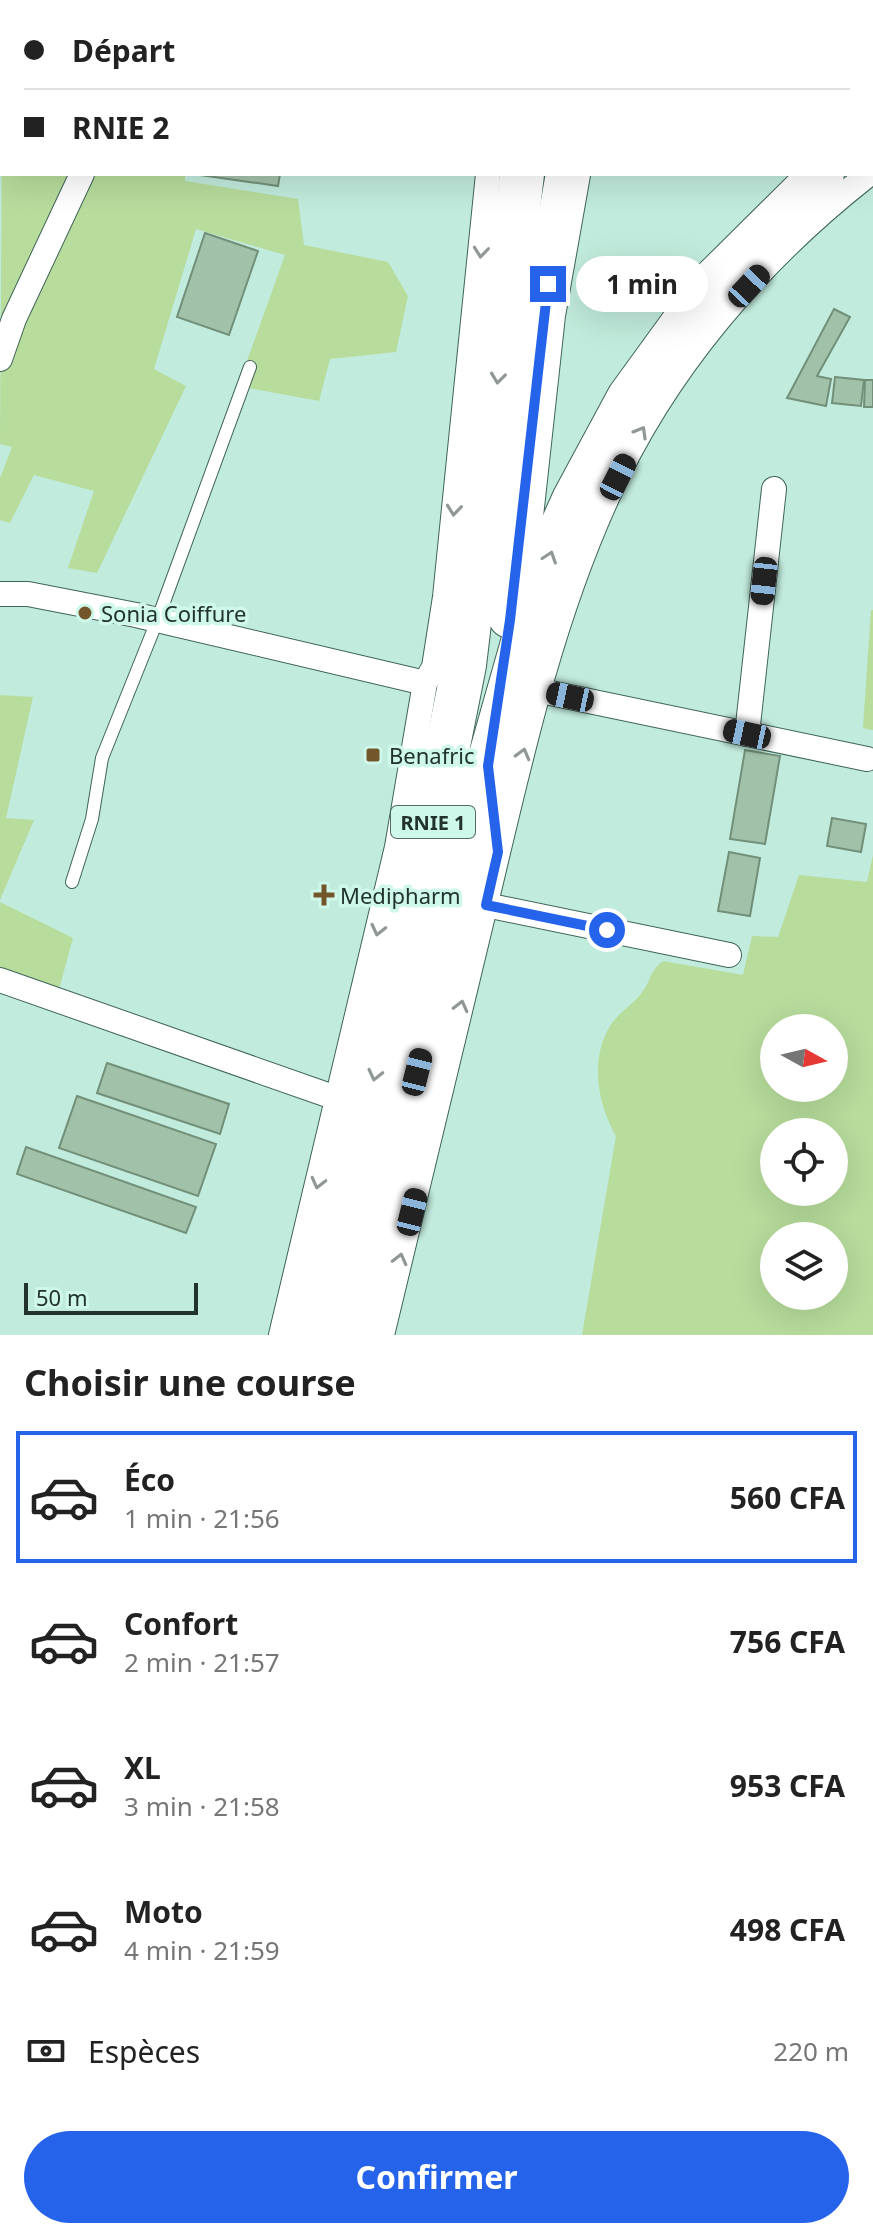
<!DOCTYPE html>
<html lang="fr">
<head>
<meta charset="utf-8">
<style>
	:root { --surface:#fff; --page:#f2f2f2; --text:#222; --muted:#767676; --line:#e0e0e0; --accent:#2563eb }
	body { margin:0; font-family:"Noto Sans",sans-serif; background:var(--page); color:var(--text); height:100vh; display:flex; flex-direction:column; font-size:30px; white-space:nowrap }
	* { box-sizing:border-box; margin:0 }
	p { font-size:26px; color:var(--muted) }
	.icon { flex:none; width:44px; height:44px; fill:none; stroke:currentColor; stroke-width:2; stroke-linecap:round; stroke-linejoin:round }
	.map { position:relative; height:1335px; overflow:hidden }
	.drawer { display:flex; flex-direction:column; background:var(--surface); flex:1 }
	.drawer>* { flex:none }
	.top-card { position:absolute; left:0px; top:0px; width:874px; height:176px; box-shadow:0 8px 32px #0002; display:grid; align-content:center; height:176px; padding:0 24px; background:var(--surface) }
	.needle { width:52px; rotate:98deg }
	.buttons { position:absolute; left:760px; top:1014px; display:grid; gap:16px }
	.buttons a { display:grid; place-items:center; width:88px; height:88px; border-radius:50%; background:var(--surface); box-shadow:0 8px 32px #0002; font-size:40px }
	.scale { position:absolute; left:24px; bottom:20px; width:174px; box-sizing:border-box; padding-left:8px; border:4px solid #22322d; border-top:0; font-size:22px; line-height:28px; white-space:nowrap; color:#22322d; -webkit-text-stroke:6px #cef8e9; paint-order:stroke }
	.end { position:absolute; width:36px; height:36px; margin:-18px; border:10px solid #2563eb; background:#fff; box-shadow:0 0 0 4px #fff }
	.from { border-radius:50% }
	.bubble { position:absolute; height:56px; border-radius:28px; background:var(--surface); box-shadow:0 8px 32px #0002; font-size:26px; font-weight:700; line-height:56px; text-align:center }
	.car { position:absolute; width:24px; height:48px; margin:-24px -12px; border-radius:10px; box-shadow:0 0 6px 2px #0007; background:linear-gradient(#222 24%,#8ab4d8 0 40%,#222 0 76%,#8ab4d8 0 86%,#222 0) }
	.top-card b { display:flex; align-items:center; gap:28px; height:76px; font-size:30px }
	.top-card b+b { border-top:2px solid var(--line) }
	.top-card i { width:20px; height:20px; background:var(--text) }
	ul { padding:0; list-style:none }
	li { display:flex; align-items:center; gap:24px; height:132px; margin:0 16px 12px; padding:0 8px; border:4px solid transparent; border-radius:0px }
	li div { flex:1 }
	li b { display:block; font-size:30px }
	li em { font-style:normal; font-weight:700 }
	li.selected { border-color:var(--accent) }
	li>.icon { width:72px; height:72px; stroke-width:1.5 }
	h2 { padding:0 24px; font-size:36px; line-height:96px }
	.pay { display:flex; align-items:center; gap:20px; height:88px; padding:0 24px; font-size:30px }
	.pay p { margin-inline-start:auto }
	.cta { display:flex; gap:16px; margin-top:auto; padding:16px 24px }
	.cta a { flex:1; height:92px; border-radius:48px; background:var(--accent); color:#fff; font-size:32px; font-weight:700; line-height:92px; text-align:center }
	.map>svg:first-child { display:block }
	.green { fill:#b7dc9c; fill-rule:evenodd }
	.building { fill:#a2c1a9; stroke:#729079; stroke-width:2 }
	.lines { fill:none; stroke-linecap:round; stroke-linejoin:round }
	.lane-casing { stroke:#3f6558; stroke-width:14 }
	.street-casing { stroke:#3f6558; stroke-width:26 }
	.highway-casing { stroke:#3f6558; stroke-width:46 }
	.lane { stroke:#fff; stroke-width:12 }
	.street { stroke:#fff; stroke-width:24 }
	.highway { stroke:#fff; stroke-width:44 }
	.oneway { stroke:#909896 }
	.route { stroke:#2563eb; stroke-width:10 }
	.poi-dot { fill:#74562b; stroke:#cef8e9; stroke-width:3 }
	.labels { text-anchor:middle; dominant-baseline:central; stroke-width:7; stroke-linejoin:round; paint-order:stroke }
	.shield { fill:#cef8e9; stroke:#566d65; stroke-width:2 }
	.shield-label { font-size:20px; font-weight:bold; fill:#22322d }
	.poi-label { font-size:22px; fill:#22322d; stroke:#cef8e9; text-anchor:start }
</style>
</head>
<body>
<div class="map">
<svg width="873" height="1335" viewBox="0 0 873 1335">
	<rect width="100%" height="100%" fill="#c1ebdc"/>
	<g class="green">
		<polygon points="2,126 2,174 185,174 185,181 298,199 304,245 388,262 408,296 396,352 330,359 319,401 238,386 285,255 196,229 154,369 186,386 97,573 68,568 94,491 34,475 10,523 0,520 0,478 12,447 0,444"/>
		<polygon points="871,610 873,610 873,730 863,728"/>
		<polygon points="0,695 33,697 6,818 34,820 0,900"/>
		<path d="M873,855V1335H582L616,1136C597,1103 589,1057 612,1023C621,1011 635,1003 643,991C652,978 649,972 663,961L743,975L752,936L778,937L799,875L867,882ZM774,1028H834V1088H774ZM834,1132V1192H774V1132ZM834,1236V1296H774V1236Z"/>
		<polygon points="0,902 73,938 55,1004 0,989"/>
	</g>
	<g class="building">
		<polygon points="193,174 280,174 278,186"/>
		<polygon points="205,233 258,251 229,335 177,317"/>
		<polygon points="834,309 850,317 817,376 831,379 826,406 787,398"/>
		<polygon points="835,377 864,380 861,406 832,403"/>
		<polygon points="865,380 873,380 873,407 864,407"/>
		<polygon points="745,750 780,756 765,844 730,839"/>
		<polygon points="832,818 866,824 861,852 827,846"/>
		<polygon points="729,852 760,858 750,916 718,911"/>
		<polygon points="107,1063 229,1104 220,1134 97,1093"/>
		<polygon points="77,1096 216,1144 198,1196 59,1148"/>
		<polygon points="26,1147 196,1207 186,1233 17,1174"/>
	</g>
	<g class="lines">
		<defs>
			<polyline id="lane" points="72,882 92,819 102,758 157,621 250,367"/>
			<g id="street">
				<polyline points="397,0 410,2"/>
				<polyline points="128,2 128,0"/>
				<polyline points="505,2 505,0"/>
				<polyline points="0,359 14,319 82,174"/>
				<polyline points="0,594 28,594 136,615 425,683"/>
				<polyline points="541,691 867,759"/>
				<polyline points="747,734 774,489"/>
				<polyline points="486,905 729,955"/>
				<polyline points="0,980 339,1099"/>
				<polyline points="281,1335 397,847 425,683 434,667 445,597 488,174"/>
				<path d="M382,1335C416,1192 451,1050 485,907C518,770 548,627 607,498C664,370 759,260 869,174"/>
			</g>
			<g id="highway">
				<polyline points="803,0 807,2"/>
				<polyline points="540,2 541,0"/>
				<polyline points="586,2 587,0"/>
				<polyline points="618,2 619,0"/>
				<polyline points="872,11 873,11"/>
				<polyline points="872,123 873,122"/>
				<polyline points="510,616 543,315 568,174"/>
				<polyline points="312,1335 419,891 464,665 522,174"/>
				<polyline points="354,1335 488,766 532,611 552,549 574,500 629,398 714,281 822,174"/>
			</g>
		</defs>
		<use href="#lane" class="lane-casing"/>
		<use href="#street" class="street-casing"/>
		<use href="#highway" class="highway-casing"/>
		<use href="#lane" class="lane"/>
		<use href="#street" class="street"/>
		<use href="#highway" class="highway"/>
	</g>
	<defs><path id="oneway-chevron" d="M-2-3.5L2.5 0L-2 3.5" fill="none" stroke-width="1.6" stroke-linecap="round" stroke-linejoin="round" transform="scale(2)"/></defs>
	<g class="oneway">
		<use href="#oneway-chevron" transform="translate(481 252) rotate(96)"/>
		<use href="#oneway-chevron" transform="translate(498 378) rotate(97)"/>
		<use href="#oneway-chevron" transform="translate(641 432) rotate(-60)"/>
		<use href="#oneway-chevron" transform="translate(454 510) rotate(96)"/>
		<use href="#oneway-chevron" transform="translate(550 557) rotate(-71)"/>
		<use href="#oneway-chevron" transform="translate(523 754) rotate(-75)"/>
		<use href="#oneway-chevron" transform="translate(378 930) rotate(103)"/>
		<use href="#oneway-chevron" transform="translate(461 1006) rotate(-76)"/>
		<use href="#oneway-chevron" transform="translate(375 1075) rotate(103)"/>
		<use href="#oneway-chevron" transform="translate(318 1183) rotate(104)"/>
		<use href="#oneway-chevron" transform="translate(400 1259) rotate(-76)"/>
	</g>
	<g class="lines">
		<polyline class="route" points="548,284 510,620 488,766 498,852 486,905 607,930"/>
	</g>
	<g class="poi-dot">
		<circle cx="85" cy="613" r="8"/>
		<rect x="365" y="747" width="16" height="16" rx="4"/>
		<path d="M320 883h8v8h8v8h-8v8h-8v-8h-8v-8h8z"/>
	</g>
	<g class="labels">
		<rect class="shield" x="391" y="806" width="84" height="32" rx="6"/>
		<g class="shield-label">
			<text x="433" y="822">RNIE 1</text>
		</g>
		<g class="poi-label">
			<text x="101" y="613">Sonia Coiffure</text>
			<text x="389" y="755">Benafric</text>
			<text x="340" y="895">Medipharm</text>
		</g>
	</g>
</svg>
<div class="buttons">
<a><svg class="needle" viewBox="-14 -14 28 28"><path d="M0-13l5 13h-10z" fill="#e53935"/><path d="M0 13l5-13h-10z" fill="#767676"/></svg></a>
<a><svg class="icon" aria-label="locate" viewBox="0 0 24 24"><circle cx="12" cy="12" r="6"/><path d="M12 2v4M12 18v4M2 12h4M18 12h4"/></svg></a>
<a><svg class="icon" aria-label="layers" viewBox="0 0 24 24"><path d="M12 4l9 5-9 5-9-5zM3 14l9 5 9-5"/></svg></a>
</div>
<div class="scale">50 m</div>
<i class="end from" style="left:607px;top:930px"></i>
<i class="end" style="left:548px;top:284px"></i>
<div class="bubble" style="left:576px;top:256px;width:132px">1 min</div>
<i class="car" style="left:749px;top:286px;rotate:43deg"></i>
<i class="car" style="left:618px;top:477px;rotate:27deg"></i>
<i class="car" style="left:764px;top:581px;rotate:186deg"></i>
<i class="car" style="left:570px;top:697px;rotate:282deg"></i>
<i class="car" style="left:747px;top:734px;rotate:282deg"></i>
<i class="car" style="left:417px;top:1072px;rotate:14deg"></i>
<i class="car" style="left:412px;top:1212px;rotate:14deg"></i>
<div class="top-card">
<b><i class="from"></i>Départ</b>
<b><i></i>RNIE 2</b>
</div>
</div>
<section class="drawer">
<h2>Choisir une course</h2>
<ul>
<li class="selected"><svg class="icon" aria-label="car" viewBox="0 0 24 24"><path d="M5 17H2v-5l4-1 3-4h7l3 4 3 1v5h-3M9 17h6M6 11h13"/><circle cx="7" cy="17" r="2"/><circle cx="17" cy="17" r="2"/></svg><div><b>Éco</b><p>1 min · 21:56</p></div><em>560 CFA</em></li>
<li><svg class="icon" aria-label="car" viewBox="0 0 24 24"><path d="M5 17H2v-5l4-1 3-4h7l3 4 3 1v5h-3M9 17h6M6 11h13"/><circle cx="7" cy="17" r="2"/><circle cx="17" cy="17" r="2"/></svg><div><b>Confort</b><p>2 min · 21:57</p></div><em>756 CFA</em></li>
<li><svg class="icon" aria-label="car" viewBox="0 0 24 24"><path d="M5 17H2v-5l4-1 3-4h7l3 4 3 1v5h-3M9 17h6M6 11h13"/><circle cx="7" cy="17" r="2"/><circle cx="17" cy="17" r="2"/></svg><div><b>XL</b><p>3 min · 21:58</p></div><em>953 CFA</em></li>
<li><svg class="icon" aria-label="car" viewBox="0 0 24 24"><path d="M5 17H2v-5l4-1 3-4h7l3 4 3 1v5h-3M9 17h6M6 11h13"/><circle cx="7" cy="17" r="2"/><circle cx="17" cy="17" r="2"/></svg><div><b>Moto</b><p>4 min · 21:59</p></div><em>498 CFA</em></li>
</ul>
<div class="pay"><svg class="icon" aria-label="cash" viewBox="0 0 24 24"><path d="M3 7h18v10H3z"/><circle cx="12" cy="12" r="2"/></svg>Espèces<p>220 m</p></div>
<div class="cta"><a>Confirmer</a></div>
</section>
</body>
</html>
